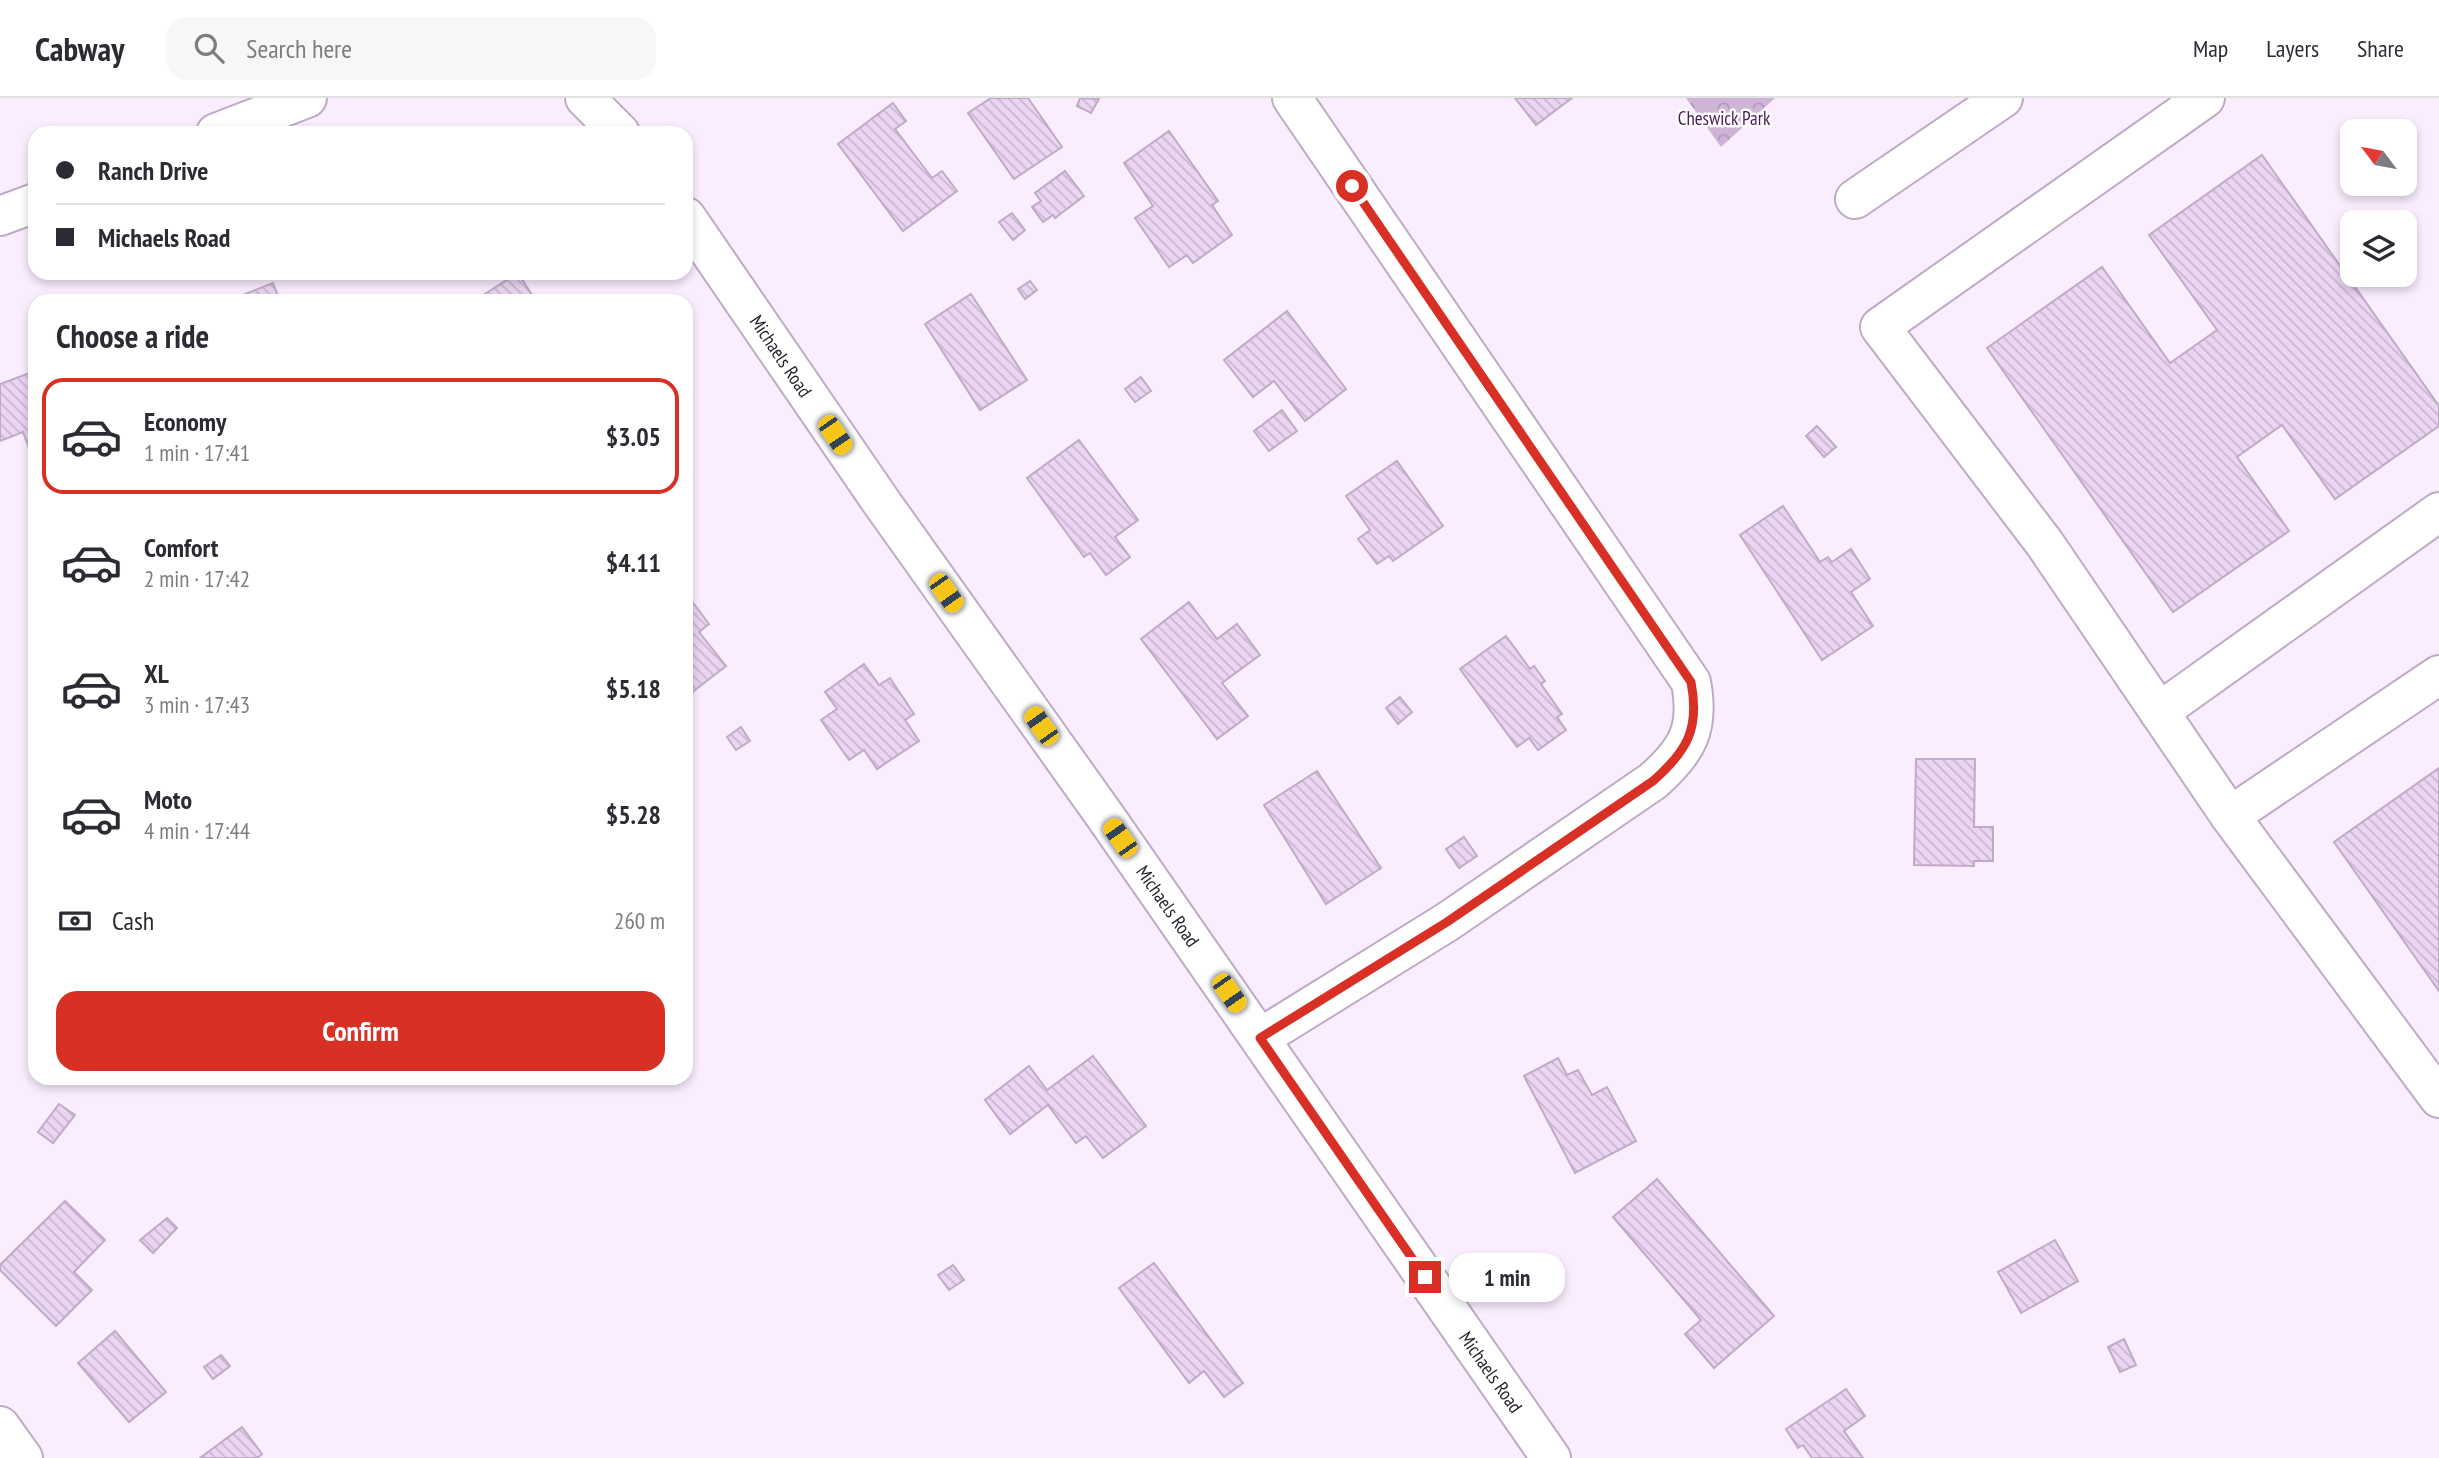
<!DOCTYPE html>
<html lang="en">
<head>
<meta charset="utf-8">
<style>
	:root { --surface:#fff; --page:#f7f7f7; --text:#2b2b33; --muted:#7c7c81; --line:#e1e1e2; --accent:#d93025 }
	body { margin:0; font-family:"PT Sans Narrow",sans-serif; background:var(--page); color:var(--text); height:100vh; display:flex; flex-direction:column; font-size:26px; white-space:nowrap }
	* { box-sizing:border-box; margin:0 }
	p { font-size:23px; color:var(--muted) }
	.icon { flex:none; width:38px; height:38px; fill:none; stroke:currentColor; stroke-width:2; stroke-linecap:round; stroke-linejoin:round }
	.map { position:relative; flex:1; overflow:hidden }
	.drawer { position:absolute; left:28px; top:196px; width:665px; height:791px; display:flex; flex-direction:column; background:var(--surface); border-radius:21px; box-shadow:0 4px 10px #0003 }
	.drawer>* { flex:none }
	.banner { position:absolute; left:28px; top:28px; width:665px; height:154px; border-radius:21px; box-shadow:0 4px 10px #0003; display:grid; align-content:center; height:154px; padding:0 28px; background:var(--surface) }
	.needle { width:46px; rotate:302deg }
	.fabs { position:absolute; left:2340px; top:21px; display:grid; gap:14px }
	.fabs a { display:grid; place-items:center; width:77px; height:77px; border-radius:14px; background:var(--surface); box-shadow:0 4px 10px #0003; font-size:35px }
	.end { position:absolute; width:32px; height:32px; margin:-16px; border:9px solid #d93025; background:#fff; box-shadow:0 0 0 4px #fff }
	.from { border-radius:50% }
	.bubble { position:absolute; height:49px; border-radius:21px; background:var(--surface); box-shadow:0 4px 10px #0003; font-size:23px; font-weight:700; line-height:49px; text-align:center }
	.car { position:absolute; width:21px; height:42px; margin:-21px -10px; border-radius:9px; box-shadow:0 0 5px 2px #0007; background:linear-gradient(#f5c518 24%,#345 0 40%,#f5c518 0 76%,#345 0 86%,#f5c518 0) }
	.banner b { display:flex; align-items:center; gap:24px; height:66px; font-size:26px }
	.banner b+b { border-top:2px solid var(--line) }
	.banner i { width:18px; height:18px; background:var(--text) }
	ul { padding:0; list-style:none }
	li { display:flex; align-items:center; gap:21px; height:116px; margin:0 14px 10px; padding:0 14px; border:4px solid transparent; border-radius:21px }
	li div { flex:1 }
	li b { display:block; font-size:26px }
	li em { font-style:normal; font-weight:700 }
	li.current { border-color:var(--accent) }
	li>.icon { width:63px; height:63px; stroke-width:1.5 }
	h2 { padding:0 28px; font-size:32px; line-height:84px }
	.pay { display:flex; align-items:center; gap:18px; height:77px; padding:0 28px; font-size:26px }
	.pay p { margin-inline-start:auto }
	.button { display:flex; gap:14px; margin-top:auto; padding:14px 28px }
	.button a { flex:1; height:80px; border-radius:21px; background:var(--accent); color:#fff; font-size:28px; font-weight:700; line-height:80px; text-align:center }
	header { display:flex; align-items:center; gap:42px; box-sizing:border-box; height:98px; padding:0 35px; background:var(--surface); border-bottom:2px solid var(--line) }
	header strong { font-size:33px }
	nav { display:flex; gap:38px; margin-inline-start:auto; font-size:24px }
	.search { width:490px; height:63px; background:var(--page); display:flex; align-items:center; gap:18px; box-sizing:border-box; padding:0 24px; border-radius:21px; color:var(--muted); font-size:26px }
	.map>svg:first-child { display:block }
	.park { fill:url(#park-crowns) }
	.building { fill:url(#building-back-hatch); stroke:#c0abc7; stroke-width:2 }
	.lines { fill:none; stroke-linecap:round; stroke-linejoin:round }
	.minor-casing { stroke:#bfaac6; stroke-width:42 }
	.minor { stroke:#fff; stroke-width:38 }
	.route { stroke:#d93025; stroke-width:9 }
	.labels { text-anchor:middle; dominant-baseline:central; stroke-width:5; stroke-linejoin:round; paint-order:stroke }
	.park-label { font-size:19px; fill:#4b195a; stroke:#fff }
	.street-label { font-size:19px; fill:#261e29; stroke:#fff }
</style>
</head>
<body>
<header>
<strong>Cabway</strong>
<div class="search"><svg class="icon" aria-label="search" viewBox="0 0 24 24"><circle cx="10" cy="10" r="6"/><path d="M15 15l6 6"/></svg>Search here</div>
<nav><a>Map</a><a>Layers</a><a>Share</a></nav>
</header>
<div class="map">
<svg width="2439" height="1360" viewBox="0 0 2439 1360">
	<defs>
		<pattern id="park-crowns" width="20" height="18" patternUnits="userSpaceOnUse" patternTransform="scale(1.75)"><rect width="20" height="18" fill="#cfb4d8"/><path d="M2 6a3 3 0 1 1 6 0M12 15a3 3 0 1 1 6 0" fill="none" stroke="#b29ab9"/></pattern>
		<pattern id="building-back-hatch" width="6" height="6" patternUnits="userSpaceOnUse" patternTransform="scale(1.75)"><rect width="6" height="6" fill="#ebd5f2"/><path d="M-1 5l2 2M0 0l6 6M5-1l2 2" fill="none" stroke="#c9b6d0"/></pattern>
	</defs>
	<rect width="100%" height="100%" fill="#faedfe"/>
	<polygon class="park" points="1686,0 1775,0 1721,49"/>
	<g class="building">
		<polygon points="991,0 1028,0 1062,49 1014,81 968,15"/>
		<polygon points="1080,0 1099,1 1091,15 1077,8"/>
		<polygon points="1515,0 1572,0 1536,27"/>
		<polygon points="893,5 906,23 895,31 932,80 942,73 957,93 903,133 838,46"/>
		<polygon points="1169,33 1218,103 1212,107 1232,137 1193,165 1187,157 1169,169 1135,120 1153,108 1124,65"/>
		<polygon points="2262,57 2439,308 2439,328 2335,401 2282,327 2237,359 2289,433 2173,514 1987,250 2102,169 2170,265 2217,232 2149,137"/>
		<polygon points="1065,73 1084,98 1055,120 1053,117 1043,124 1032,109 1041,103 1035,95"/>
		<polygon points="1012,115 1025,132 1013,142 999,124"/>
		<polygon points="518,175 536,203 482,203 480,199"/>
		<polygon points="1030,183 1037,192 1025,201 1018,191"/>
		<polygon points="273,185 280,203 237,203 235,200"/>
		<polygon points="971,196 1027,282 980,312 925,226"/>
		<polygon points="1287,213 1346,291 1305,323 1274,283 1253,299 1224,262"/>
		<polygon points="35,273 35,348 29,350 23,334 0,343 0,286"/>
		<polygon points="1141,279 1151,293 1135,304 1125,291"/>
		<polygon points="1282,312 1297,333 1269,353 1254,333"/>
		<polygon points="1817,328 1836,349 1824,359 1806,338"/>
		<polygon points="1079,342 1138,422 1115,439 1130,459 1106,477 1090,455 1084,459 1027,380"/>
		<polygon points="1397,363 1443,428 1393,463 1389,458 1377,466 1358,441 1370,432 1346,398"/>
		<polygon points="1783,408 1820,464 1828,459 1832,464 1851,451 1870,481 1851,494 1873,528 1822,562 1740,437"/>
		<polygon points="688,498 709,526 699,534 726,568 686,599"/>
		<polygon points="1189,504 1217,541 1237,526 1260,557 1222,585 1248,618 1217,641 1141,541"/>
		<polygon points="1506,538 1530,571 1534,568 1545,583 1541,586 1562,616 1557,619 1566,632 1538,652 1529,640 1517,649 1460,571"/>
		<polygon points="864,566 879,587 890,580 914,616 905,622 919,643 877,671 864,652 849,662 821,622 837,611 825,594"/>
		<polygon points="1400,599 1412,614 1398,626 1386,610"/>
		<polygon points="741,629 750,643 736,652 727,639"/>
		<polygon points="1916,661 1975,661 1974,729 1993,729 1993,763 1974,763 1974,768 1914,767"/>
		<polygon points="2439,670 2439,893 2334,744"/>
		<polygon points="1317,673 1381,770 1326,806 1264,707"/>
		<polygon points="1464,739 1477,758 1459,770 1446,751"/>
		<polygon points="1093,958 1146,1028 1103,1060 1086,1038 1076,1045 1048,1007 1010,1036 985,1002 1029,968 1047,992"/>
		<polygon points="1558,960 1567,977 1578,972 1592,997 1607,989 1636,1043 1575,1075 1524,978"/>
		<polygon points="59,1006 75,1017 53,1045 38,1034"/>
		<polygon points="1657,1081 1774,1218 1714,1270 1685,1236 1701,1222 1613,1119"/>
		<polygon points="65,1103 105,1142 74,1174 92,1192 56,1228 0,1172 0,1167"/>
		<polygon points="167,1120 177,1130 153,1155 140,1142"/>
		<polygon points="2055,1142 2078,1183 2021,1215 1998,1174"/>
		<polygon points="1154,1165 1243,1285 1224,1299 1204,1273 1189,1285 1119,1190"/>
		<polygon points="953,1167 964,1182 949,1192 938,1177"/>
		<polygon points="115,1233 166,1294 129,1324 78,1265"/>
		<polygon points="2124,1241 2136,1267 2120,1274 2108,1249"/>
		<polygon points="221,1257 230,1268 213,1281 204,1269"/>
		<polygon points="1846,1291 1865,1318 1844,1333 1863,1360 1812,1360 1803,1347 1798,1350 1786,1331"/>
		<polygon points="242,1329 262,1356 257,1360 200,1360"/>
	</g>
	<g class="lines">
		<defs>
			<g id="minor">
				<polyline points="585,0 620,35"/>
				<polyline points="2205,0 1880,229 2045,446 2230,718 2439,1000"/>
				<polyline points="216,35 307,0"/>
				<polyline points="1855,101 2003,0"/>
				<polyline points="0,118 35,105"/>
				<polyline points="686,119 882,405 1105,718 1551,1360"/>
				<polyline points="2159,614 2439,414"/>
				<polyline points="2230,718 2439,577"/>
				<path d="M1260,940L1447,824L1653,683C1687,653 1700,631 1691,584L1292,0"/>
				<polyline points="0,1328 23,1360"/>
			</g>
		</defs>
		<use href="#minor" class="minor-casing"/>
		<use href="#minor" class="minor"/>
	</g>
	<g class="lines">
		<path class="route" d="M1352,88L1691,584C1700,631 1687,653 1653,683L1447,824L1260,940L1425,1179"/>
	</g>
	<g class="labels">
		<g class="park-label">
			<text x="1724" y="20">Cheswick Park</text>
		</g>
		<g class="street-label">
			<text transform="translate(781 258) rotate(56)">Michaels Road</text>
			<text transform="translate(1168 808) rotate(55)">Michaels Road</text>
			<text transform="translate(1491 1274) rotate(55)">Michaels Road</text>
		</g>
	</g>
</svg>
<div class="fabs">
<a><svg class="needle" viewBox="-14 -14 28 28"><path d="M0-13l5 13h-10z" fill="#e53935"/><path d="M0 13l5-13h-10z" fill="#7c7c81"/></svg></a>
<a><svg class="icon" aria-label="layers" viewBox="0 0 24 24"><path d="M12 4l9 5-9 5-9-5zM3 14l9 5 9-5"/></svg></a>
</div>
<i class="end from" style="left:1352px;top:88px"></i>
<i class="end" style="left:1425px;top:1179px"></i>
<div class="bubble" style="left:1449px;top:1155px;width:116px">1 min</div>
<i class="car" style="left:835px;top:337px;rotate:146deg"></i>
<i class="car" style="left:946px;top:495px;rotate:145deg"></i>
<i class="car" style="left:1041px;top:628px;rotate:325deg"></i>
<i class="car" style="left:1120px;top:740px;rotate:325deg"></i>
<i class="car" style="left:1229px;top:895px;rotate:145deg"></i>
<div class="banner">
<b><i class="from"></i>Ranch Drive</b>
<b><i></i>Michaels Road</b>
</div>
<section class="drawer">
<h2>Choose a ride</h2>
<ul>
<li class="current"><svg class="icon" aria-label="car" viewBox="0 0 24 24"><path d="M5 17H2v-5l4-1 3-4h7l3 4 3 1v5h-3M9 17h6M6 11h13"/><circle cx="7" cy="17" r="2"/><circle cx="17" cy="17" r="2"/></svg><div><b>Economy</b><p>1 min · 17:41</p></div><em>$3.05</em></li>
<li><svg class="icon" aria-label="car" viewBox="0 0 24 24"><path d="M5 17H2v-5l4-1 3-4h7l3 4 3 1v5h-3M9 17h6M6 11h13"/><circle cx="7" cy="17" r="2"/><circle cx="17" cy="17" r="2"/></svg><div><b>Comfort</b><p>2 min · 17:42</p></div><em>$4.11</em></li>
<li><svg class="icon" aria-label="car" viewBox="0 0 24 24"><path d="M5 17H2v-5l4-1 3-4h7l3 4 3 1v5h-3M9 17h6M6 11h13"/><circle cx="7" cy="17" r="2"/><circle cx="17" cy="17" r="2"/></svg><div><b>XL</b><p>3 min · 17:43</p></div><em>$5.18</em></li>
<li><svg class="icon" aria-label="car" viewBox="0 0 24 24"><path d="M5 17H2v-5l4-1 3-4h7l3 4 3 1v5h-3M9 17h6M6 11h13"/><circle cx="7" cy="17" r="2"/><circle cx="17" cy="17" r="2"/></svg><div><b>Moto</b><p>4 min · 17:44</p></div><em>$5.28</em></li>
</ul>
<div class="pay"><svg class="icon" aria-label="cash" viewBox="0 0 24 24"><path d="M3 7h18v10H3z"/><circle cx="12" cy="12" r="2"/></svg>Cash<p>260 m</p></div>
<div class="button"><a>Confirm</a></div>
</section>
</div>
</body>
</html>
